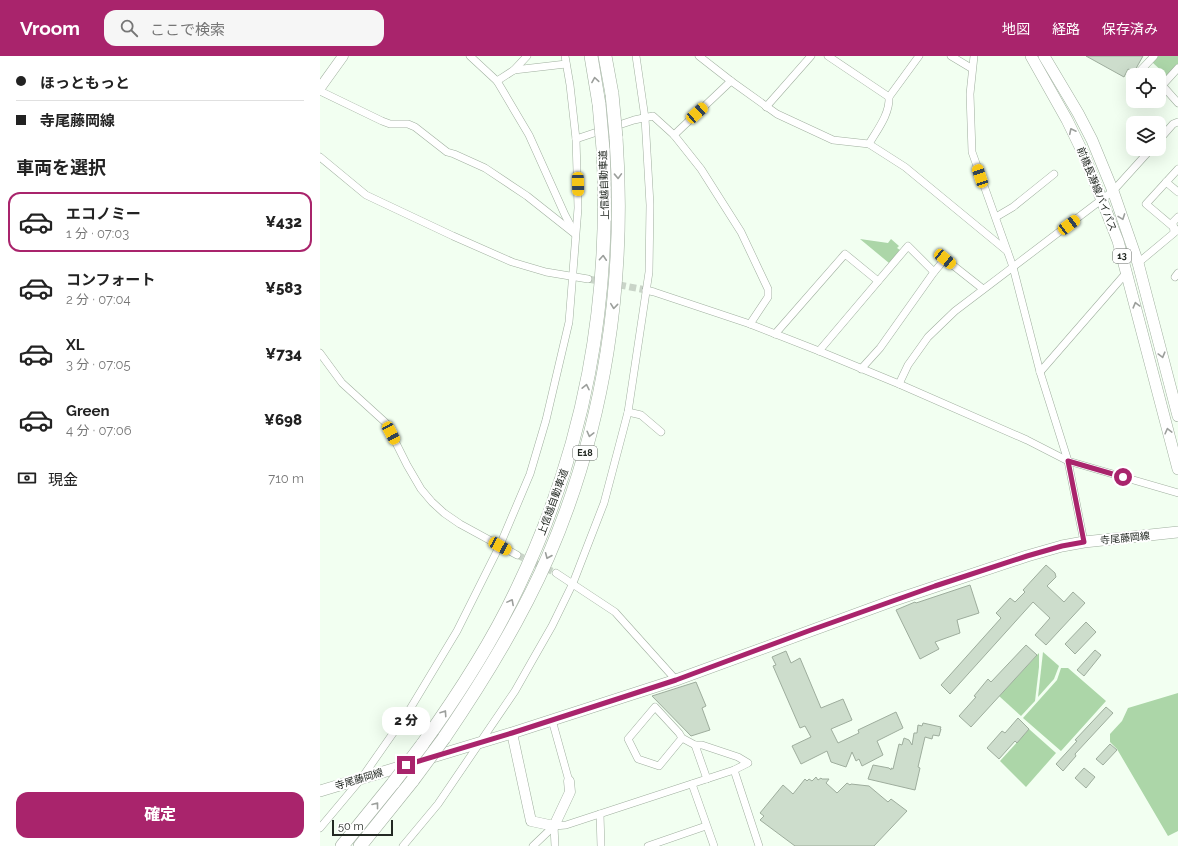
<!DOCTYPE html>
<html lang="ja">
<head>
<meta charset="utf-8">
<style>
	:root { --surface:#fff; --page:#f6f6f6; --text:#222; --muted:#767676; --line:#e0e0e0; --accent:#a9246c }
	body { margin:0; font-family:Raleway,"Noto Sans JP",sans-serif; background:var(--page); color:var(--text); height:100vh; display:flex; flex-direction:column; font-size:15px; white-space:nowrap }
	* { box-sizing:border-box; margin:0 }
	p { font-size:13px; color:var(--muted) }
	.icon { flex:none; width:22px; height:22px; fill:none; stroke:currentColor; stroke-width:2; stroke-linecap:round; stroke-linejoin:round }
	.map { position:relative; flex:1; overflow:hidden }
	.sheet { display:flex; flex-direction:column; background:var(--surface); width:320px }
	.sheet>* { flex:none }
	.guide { display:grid; align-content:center; height:88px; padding:0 16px; background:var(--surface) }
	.controls { position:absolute; left:806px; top:12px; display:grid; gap:8px }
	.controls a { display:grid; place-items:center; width:40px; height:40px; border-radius:8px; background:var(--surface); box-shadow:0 4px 16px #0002; font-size:20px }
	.scale { position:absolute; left:12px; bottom:10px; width:61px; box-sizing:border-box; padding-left:4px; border:2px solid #232923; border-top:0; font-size:11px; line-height:14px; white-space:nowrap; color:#232923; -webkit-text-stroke:3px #fff; paint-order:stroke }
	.end { position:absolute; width:18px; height:18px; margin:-9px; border:5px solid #a9246c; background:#fff; box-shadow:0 0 0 2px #fff }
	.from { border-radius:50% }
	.bubble { position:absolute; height:28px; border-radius:12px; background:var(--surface); box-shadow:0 4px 16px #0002; font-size:13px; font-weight:800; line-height:28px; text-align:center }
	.car { position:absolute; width:12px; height:24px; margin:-12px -6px; border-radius:5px; box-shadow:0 0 3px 1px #0007; background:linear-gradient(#f5c518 24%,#345 0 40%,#f5c518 0 76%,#345 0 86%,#f5c518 0) }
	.guide b { display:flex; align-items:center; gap:14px; height:38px; font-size:15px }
	.guide b+b { border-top:1px solid var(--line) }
	.guide i { width:10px; height:10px; background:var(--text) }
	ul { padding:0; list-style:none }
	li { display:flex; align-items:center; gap:12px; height:60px; margin:0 8px 6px; padding:0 8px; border:2px solid transparent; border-radius:12px }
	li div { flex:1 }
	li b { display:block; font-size:15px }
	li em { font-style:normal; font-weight:800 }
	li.selected { border-color:var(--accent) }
	li>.icon { width:36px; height:36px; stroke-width:1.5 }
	h2 { padding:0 16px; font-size:18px; line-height:48px }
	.pay { display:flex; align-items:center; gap:10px; height:44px; padding:0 16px; font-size:15px }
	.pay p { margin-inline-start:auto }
	.primary-button { display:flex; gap:8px; margin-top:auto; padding:8px 16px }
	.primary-button a { flex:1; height:46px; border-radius:12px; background:var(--accent); color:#fff; font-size:16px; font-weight:800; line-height:46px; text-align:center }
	header { display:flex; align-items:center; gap:24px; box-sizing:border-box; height:56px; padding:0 20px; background:var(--accent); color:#fff }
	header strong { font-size:19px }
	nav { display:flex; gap:22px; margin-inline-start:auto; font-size:14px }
	.search { width:280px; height:36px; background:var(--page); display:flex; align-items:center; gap:10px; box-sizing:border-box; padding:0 14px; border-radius:12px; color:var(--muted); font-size:15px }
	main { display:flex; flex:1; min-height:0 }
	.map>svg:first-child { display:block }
	.green { fill:#acd6a8 }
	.building { fill:#cdddcc; stroke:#9ead9d }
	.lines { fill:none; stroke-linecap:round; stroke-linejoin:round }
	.street-tunnel { stroke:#c9d4c8; stroke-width:7; stroke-dasharray:7 3.5; stroke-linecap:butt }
	.street-casing { stroke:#a0af9f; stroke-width:8 }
	.secondary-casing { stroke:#a0af9f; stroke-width:11 }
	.primary-casing { stroke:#a0af9f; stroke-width:12 }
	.highway-casing { stroke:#a0af9f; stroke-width:14 }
	.street { stroke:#fff; stroke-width:7 }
	.secondary { stroke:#fff; stroke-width:10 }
	.primary { stroke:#fff; stroke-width:11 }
	.highway { stroke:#fff; stroke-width:13 }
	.highway-bridge-casing { stroke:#a0af9f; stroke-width:14; stroke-linecap:butt }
	.highway-bridge { stroke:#fff; stroke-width:13 }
	.oneway { stroke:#9c9f9c }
	.route { stroke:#a9246c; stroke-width:5 }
	.labels { text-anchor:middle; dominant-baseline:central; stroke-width:4; stroke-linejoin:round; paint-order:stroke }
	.shield { fill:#fff; stroke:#656965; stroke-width:1 }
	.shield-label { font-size:9px; font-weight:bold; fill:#232923 }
	.street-label { font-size:10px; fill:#232923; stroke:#fff }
</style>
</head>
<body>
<header>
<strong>Vroom</strong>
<div class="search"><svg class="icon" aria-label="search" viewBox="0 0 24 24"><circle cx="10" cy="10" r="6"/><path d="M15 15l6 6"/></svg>ここで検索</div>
<nav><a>地図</a><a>経路</a><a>保存済み</a></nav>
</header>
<main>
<section class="sheet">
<div class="guide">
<b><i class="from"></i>ほっともっと</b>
<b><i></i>寺尾藤岡線</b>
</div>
<h2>車両を選択</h2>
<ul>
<li class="selected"><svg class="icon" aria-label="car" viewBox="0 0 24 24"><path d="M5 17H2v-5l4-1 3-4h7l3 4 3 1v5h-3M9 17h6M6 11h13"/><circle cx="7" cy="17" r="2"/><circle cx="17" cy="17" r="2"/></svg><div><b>エコノミー</b><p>1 分 · 07:03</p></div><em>¥432</em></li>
<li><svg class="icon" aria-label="car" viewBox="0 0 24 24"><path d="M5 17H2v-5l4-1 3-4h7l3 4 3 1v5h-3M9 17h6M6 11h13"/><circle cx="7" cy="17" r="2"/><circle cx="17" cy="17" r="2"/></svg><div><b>コンフォート</b><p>2 分 · 07:04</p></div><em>¥583</em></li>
<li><svg class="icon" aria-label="car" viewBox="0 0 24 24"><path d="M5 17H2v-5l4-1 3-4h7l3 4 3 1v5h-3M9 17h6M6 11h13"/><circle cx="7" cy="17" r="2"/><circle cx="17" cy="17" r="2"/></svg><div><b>XL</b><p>3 分 · 07:05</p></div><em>¥734</em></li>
<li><svg class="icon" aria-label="car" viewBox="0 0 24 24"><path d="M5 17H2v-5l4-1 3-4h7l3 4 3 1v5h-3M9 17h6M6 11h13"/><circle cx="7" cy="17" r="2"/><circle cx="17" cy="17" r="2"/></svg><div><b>Green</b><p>4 分 · 07:06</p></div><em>¥698</em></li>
</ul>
<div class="pay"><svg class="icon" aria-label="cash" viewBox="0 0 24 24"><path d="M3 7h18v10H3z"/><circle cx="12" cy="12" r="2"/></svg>現金<p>710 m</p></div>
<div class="primary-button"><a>確定</a></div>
</section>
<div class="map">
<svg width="858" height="790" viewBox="0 0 858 790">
	<rect width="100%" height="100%" fill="#f2fff1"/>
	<g class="green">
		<polygon points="837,0 858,0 858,8 847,20 832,6"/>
		<polygon points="540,183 568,187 571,183 579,190 577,192 580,194 569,207"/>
		<polygon points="723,596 739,610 734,623 718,641"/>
		<polygon points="719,597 719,611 715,645 701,660 679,640"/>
		<polygon points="741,612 748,612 786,645 741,695 703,662 737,624"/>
		<polygon points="858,637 858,775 848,780 797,693 790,686 790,678 802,665 808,652"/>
		<polygon points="709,673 736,697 706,731 680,705"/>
	</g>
	<g class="building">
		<polygon points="766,0 823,0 814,16 808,13 804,21"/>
		<polygon points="726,509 735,517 736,521 727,530 744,546 753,536 765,547 726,589 715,579 730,562 713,546 630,638 621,629 681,562 676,557 679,554 690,542 695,546 705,536 703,534"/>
		<polygon points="650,529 659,557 637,564 640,577 615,586 619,593 600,603 576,554 595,546 596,547"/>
		<polygon points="766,566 776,576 755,598 745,588"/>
		<polygon points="706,589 717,599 651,671 639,660 656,641 654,640 668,623 671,626"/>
		<polygon points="775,594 781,599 764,620 757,614"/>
		<polygon points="466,595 471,607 480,602 501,652 523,643 532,664 511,673 518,687 539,677 538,674 576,656 583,672 557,685 563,699 542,710 539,703 536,705 532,696 526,711 511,706 507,695 481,708 472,690 491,681 485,670 480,672 453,610 456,609 452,601"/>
		<polygon points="376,626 386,650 382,652 390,674 371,680 332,640"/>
		<polygon points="786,651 793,657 755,698 756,700 743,715 736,708 757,685 755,684"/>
		<polygon points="698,662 709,673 697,687 695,685 679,703 667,692 682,675 685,677"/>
		<polygon points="603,667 621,671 620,673 621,673 619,680 613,679 612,683 605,681 598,711 600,712 595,734 548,723 553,709 569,712 571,714 571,712 573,713 579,688 582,689 584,682 589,684 592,689 594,677 597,677 598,669 602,670"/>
		<polygon points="790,688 797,694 783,709 776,703"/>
		<polygon points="764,712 775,721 766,732 755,722"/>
		<polygon points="496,721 498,724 501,722 502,723 509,723 506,727 517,737 527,727 530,729 531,728 549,730 568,746 571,743 587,755 554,790 475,790 440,764 444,760 440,757 463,729 473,738 485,723 487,725 489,723 492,725"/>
	</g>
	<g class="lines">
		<g class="street-tunnel">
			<polyline points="268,223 326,234"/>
			<polyline points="197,499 236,517"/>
		</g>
		<defs>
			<g id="street">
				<polyline points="150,0 177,25 209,79 245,159 253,174"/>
				<polyline points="379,0 411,25 457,58 513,84 549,88 585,111 687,195"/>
				<polyline points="508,0 569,41 599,0"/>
				<polyline points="631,0 651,12"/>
				<polyline points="654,0 650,38 652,96 693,211 720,316 748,405 764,486"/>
				<polyline points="194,14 207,0"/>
				<polyline points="820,15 834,0"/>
				<polyline points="177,25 194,14 246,8"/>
				<polyline points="842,29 858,47"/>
				<polyline points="839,33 858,12"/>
				<polyline points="0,35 62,65 70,68 88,68 95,71 127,96 134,98 165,112 207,140 255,178"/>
				<polyline points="446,51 491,0"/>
				<polyline points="293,71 314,64 333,60 354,79 381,113 421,176 448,233 448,241 430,268"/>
				<polyline points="354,79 411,25"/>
				<polyline points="256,83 283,74"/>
				<polyline points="839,84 853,68 858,66"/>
				<path d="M549,88C557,74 570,58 569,41"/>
				<polyline points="0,101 46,139 133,180 192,206 226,216 268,223"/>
				<polyline points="858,113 826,148 858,175"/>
				<polyline points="846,126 858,136"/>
				<polyline points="676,161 693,151 734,118"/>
				<polyline points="818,207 854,177 853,166 858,161"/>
				<polyline points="855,221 858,217"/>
				<polyline points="326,234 334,236 430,268 499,295 579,328 707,384 748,405 858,437"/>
				<polyline points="455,278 525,198 558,225"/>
				<polyline points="499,295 588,190 614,216"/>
				<polyline points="0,297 22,327 66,367 87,409 101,433 112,446 124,457 140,468 197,499"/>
				<polyline points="541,313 560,292 614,216 625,203 663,233"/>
				<polyline points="720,316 807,216"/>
				<polyline points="579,328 588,309 608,281 635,255 793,135 831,93"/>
				<polyline points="308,356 321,359 341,376"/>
				<polyline points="236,517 295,556 356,624"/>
				<polyline points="232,664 249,725"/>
				<polyline points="375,689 387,723"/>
				<polyline points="414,714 439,790"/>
				<polyline points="372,728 394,790"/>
				<polyline points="280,758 281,790"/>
				<polyline points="234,770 235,790"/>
				<polyline points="0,772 41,723 90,653 137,575 180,489 210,418 226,364 249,266 258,152 257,116 256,83 250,29 245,0"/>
				<polyline points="83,790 118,748 195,635 212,605 232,570 253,527 284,447 308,356 329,216 330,149 327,96 325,62 316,0"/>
				<polyline points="213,790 234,770 246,769 414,714 428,707 418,701 382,689 375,689 362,682 359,677 335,651 308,683 318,703 339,710 362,682"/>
				<polyline points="328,790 386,770"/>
			</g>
			<g id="secondary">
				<polyline points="0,32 23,0"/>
				<polyline points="192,677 211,765 234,770 250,736 249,725"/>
			</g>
			<g id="primary">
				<polyline points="711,0 747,64 764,99 798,185 858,413"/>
				<polyline points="724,0 758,57 772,84 793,135 818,207 858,360"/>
				<polyline points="0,735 192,677 356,624 572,545 707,500 742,490 764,486 858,476"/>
			</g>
			<g id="highway">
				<polyline points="271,0 279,48"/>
				<polyline points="285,0 292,38"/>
				<path d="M124,682C163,625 200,565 228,501C285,369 306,225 296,81"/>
				<path d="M102,689C138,639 172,587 198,531C265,391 291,247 283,93"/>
				<polyline points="22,790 74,726"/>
				<polyline points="40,790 93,724"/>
			</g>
		</defs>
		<use href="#street" class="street-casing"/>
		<use href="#secondary" class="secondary-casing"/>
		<use href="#primary" class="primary-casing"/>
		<use href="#highway" class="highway-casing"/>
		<use href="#street" class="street"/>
		<use href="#secondary" class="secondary"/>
		<use href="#primary" class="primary"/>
		<use href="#highway" class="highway"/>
		<defs>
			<g id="highway-bridge">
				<polyline points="292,38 296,81"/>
				<polyline points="279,48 283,93"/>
				<polyline points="93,724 124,682"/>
				<polyline points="74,726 102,689"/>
			</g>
		</defs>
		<use href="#highway-bridge" class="highway-bridge-casing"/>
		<use href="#highway-bridge" class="highway-bridge"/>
	</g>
	<defs><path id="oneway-chevron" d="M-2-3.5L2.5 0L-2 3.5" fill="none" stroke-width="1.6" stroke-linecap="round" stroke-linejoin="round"/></defs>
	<g class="oneway">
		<use href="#oneway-chevron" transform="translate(275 24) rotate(-99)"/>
		<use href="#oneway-chevron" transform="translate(752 75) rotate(-116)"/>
		<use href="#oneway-chevron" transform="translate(298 120) rotate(88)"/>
		<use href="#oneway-chevron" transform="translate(802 161) rotate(70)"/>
		<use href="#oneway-chevron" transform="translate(283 202) rotate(-86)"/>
		<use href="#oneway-chevron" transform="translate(816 249) rotate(-105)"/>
		<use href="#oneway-chevron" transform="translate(294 250) rotate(96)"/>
		<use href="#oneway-chevron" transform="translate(842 299) rotate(75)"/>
		<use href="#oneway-chevron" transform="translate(266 331) rotate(-78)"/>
		<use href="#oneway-chevron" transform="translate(848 375) rotate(-104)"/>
		<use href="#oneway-chevron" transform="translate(270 378) rotate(104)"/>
		<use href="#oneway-chevron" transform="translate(228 500) rotate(113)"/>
		<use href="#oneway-chevron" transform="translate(191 546) rotate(-62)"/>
		<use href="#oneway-chevron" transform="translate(124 657) rotate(-56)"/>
		<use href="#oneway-chevron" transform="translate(56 749) rotate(-52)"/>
	</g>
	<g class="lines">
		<polyline class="route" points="86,709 192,677 356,624 491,574 615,530 707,500 742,490 764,486 748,405 803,421"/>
	</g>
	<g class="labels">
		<g class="shield">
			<rect x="793" y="193" width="18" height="14" rx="3"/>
			<rect x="253" y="390" width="24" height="14" rx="3"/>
		</g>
		<g class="shield-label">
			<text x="802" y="200">13</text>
			<text x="265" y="397">E18</text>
		</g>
		<g class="street-label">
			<text transform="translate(284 129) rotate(-92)">上信越自動車道</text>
			<text transform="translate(777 133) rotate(68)">前橋長瀞線バイパス</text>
			<text transform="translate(233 446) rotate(-70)">上信越自動車道</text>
			<text transform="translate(805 482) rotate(-6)">寺尾藤岡線</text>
			<text transform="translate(39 723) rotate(-17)">寺尾藤岡線</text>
		</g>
	</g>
</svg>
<div class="controls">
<a><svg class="icon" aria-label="locate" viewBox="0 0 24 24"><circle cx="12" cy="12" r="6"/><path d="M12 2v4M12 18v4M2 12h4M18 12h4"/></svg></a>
<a><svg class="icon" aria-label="layers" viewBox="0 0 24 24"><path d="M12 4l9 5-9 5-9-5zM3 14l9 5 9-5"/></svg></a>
</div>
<div class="scale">50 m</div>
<i class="end from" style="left:803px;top:421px"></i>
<i class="end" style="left:86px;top:709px"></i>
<div class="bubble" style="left:62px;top:651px;width:48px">2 分</div>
<i class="car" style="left:377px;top:57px;rotate:48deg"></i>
<i class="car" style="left:660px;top:120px;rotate:342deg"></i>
<i class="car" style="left:258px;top:128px;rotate:179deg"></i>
<i class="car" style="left:749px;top:169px;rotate:53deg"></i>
<i class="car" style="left:625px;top:203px;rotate:129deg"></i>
<i class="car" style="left:71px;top:377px;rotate:152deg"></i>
<i class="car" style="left:180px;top:490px;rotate:119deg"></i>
</div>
</main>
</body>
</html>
